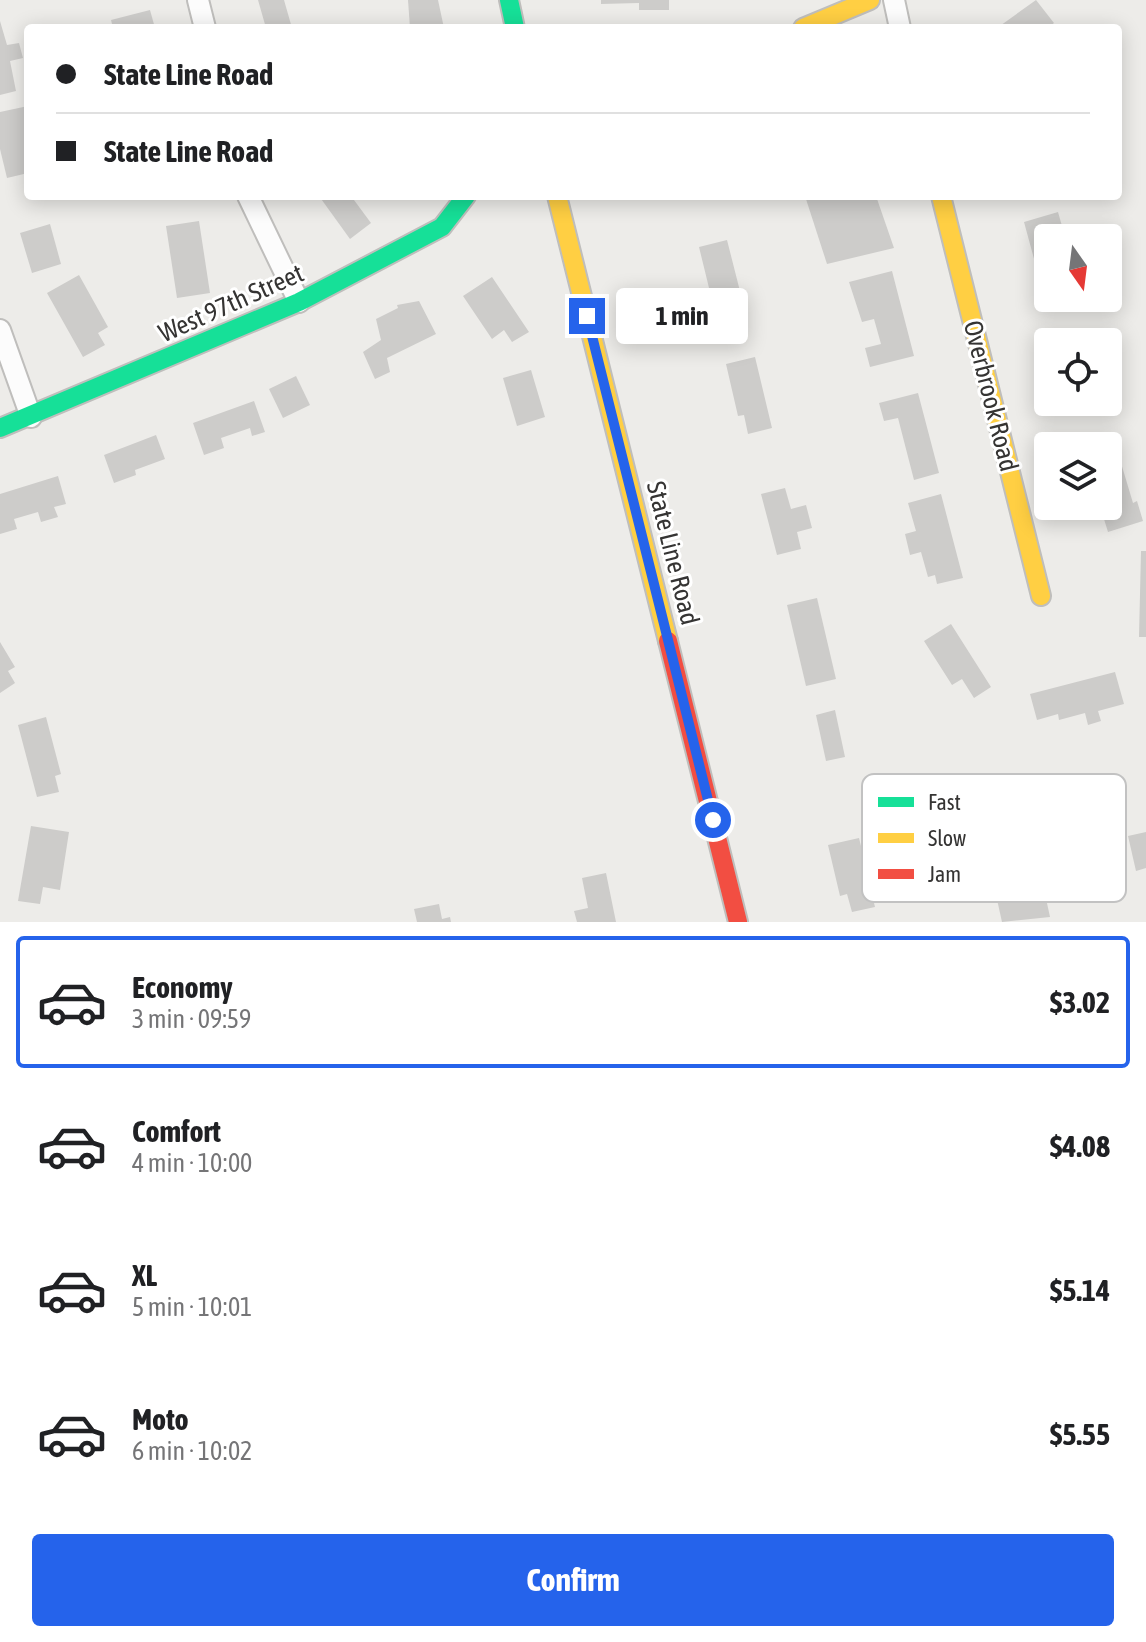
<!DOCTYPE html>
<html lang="en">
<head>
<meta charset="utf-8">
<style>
	:root { --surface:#fff; --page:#f6f6f6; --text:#202124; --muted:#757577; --line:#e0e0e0; --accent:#2563eb }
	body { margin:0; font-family:"Asap Condensed",sans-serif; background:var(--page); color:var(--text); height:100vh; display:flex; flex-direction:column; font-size:30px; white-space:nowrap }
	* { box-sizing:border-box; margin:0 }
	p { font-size:26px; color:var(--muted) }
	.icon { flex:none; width:44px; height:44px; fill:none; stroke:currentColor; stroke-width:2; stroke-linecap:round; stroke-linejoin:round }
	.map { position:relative; height:922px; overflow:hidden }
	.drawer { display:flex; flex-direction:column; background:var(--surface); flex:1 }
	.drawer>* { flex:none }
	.guide { position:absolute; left:24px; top:24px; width:1098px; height:176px; border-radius:8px; box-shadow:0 4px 20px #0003; display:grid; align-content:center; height:176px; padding:0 32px; background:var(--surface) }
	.needle { width:52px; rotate:166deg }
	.buttons { position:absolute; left:1034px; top:224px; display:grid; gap:16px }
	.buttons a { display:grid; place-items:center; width:88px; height:88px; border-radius:8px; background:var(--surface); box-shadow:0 4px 20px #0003; font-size:40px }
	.end { position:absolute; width:36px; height:36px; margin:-18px; border:10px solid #2563eb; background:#fff; box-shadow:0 0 0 4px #fff }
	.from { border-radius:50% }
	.bubble { position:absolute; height:56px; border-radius:8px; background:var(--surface); box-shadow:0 4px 20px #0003; font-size:26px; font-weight:700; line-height:56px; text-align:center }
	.guide b { display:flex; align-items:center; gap:28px; height:76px; font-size:30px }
	.guide b+b { border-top:2px solid var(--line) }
	.guide i { width:20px; height:20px; background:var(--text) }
	ul { padding:14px 0 0; list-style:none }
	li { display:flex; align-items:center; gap:24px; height:132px; margin:0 16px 12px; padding:0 16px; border:4px solid transparent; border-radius:8px }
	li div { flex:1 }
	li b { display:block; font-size:30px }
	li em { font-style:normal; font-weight:700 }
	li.on { border-color:var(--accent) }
	li>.icon { width:72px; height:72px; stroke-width:1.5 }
	.primary-button { display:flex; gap:16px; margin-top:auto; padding:16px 32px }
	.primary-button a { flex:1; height:92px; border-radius:8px; background:var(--accent); color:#fff; font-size:32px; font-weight:700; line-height:92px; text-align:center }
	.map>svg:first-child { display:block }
	.building { fill:#cdccca }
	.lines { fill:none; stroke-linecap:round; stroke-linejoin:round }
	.street-casing { stroke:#bfbebc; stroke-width:24 }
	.fast-casing { stroke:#bfbebc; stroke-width:22 }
	.slow-casing { stroke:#bfbebc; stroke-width:22 }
	.jam-casing { stroke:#bfbebc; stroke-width:22 }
	.street { stroke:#fcfcfc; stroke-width:20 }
	.fast { stroke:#16e098; stroke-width:18 }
	.slow { stroke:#ffcf43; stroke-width:18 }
	.jam { stroke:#f24e42; stroke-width:18 }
	.route { stroke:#2563eb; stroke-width:10 }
	.labels { text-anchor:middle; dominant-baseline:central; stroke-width:6; stroke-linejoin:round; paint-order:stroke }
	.street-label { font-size:26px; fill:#353433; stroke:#fff }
	.key { fill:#fff; stroke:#c2c2c2; stroke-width:2 }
	.key-label { font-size:22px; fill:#353433 }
</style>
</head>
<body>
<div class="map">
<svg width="1146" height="922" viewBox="0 0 1146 922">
	<rect width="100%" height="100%" fill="#edece9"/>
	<g class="building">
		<polygon points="258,0 284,0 292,28 266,28"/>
		<polygon points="408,0 438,0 444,28 410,28"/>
		<polygon points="601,0 669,0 669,10 639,10 639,3 601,4"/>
		<polygon points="1036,0 1054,23 1048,28 997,28"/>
		<polygon points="150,10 155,28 113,28 111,20"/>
		<polygon points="0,21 7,45 19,43 23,58 10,61 16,91 0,95"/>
		<polygon points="28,106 28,173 7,178 0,149 0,112"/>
		<polygon points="319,196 351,196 371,223 350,239"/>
		<polygon points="805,196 876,196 894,248 827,264"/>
		<polygon points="1058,212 1064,233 1074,230 1076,238 1048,238 1048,298 1062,299 1046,303 1024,222"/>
		<polygon points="199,221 210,293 177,298 166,226"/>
		<polygon points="50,224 61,264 32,273 20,233"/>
		<polygon points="727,240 742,299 729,302 733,317 709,323 703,298 711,296 699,247"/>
		<polygon points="892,271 914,356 870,367 865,348 881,344 874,319 862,322 849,282"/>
		<polygon points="79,275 108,327 98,333 105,345 83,357 47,293"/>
		<polygon points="492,277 529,332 512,342 504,330 492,339 463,296"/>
		<polygon points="419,301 436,334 387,358 390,372 375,379 363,352 381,340 376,319 398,308 397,305"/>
		<polygon points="1084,332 1087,342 1051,342 1051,341"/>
		<polygon points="755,357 772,428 748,434 744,415 738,416 726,364"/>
		<polygon points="531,370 545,417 517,426 503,378"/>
		<polygon points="296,376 310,405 283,418 269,389"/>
		<polygon points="918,393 939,473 914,480 898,418 884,421 879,403"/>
		<polygon points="254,401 265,432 252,436 250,428 221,438 224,448 204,455 193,423"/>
		<polygon points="1068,402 1103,402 1103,406 1071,414"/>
		<polygon points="156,435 165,459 135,470 136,475 114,483 104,455"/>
		<polygon points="1115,443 1133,503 1137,501 1143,521 1108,532 1100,506 1108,506 1108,446"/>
		<polygon points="58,476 66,504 54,507 58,517 41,522 38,512 14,519 17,529 0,534 0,494"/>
		<polygon points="785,488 791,509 806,505 812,528 797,532 801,549 777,555 761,494"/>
		<polygon points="941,494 963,578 937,584 935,575 928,577 921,552 910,555 905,534 916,531 908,503"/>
		<polygon points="1141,551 1146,551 1146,637 1139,637"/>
		<polygon points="817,598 836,679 806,686 787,605"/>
		<polygon points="951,624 991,687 974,698 962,679 952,685 924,641"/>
		<polygon points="0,642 15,667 8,671 15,683 0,693"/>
		<polygon points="1115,672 1124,704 1098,711 1101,721 1088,725 1085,713 1059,720 1058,714 1037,720 1030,694"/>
		<polygon points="835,710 845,757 826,761 816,715"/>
		<polygon points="46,717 61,774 55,776 59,792 37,797 18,725"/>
		<polygon points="31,826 69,832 60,890 43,887 40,904 18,901"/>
		<polygon points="1146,832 1146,868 1136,871 1128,836"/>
		<polygon points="859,838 862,850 876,847 880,867 866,871 875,907 852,912 847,894 840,896 828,845"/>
		<polygon points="606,873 616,922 577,922 574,911 588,908 582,878"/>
		<polygon points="1043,885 1050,917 1002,922 996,895"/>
		<polygon points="439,904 442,919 450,917 451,922 417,922 414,909"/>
	</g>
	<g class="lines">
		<defs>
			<g id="street">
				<polyline points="198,0 205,28"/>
				<polyline points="894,0 900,28"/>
				<polyline points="248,196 299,302"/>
				<polyline points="0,330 31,417"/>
			</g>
			<g id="fast">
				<polyline points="509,0 515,28"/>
				<polyline points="0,428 299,302 442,227 466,196"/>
			</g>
			<g id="slow">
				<polyline points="803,28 870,0"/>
				<polyline points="557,196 668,641"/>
				<polyline points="941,196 1041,596"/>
			</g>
			<polyline id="jam" points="668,641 738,922"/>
		</defs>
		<use href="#street" class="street-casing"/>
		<use href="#fast" class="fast-casing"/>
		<use href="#slow" class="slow-casing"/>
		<use href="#jam" class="jam-casing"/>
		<use href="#street" class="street"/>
		<use href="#fast" class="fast"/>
		<use href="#slow" class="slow"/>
		<use href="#jam" class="jam"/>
	</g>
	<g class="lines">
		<polyline class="route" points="587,316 713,820"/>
	</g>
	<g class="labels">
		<g class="street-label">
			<text transform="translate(231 303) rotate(-24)">West 97th Street</text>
			<text transform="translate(991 396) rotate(76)">Overbrook Road</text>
			<text transform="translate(673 553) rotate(76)">State Line Road</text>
		</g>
	</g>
	<rect x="862" y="774" width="264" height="128" rx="12" class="key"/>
	<rect x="878" y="797" width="36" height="10" fill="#16e098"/>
	<rect x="878" y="833" width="36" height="10" fill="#ffcf43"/>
	<rect x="878" y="869" width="36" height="10" fill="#f24e42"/>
	<g class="key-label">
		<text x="928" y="810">Fast</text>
		<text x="928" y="846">Slow</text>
		<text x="928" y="882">Jam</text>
	</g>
</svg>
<div class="buttons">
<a><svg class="needle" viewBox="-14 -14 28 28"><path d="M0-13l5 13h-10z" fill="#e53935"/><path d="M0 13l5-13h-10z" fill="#757577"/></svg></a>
<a><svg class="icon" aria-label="locate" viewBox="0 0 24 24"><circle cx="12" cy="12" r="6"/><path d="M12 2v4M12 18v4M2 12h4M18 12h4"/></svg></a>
<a><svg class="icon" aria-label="layers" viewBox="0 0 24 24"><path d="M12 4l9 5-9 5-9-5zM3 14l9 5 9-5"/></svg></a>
</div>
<i class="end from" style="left:713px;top:820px"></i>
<i class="end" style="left:587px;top:316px"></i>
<div class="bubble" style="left:616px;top:288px;width:132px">1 min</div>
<div class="guide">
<b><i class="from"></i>State Line Road</b>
<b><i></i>State Line Road</b>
</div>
</div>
<section class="drawer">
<ul>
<li class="on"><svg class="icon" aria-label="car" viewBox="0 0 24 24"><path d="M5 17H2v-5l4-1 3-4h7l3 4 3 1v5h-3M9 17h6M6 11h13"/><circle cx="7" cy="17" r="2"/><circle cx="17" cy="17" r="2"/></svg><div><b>Economy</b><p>3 min · 09:59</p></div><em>$3.02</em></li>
<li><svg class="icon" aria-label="car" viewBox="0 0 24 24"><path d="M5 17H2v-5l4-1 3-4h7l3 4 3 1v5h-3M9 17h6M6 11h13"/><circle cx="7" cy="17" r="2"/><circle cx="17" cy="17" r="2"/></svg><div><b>Comfort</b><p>4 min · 10:00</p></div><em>$4.08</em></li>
<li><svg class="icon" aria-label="car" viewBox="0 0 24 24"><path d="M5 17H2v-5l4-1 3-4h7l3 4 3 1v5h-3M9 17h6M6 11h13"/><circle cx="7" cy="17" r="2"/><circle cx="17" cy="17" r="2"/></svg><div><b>XL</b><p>5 min · 10:01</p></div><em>$5.14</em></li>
<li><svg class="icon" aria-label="car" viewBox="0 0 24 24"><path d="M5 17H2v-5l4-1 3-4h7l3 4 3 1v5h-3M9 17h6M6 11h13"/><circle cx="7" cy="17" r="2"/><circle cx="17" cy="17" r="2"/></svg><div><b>Moto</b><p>6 min · 10:02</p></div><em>$5.55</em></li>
</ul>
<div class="primary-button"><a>Confirm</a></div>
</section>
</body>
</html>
